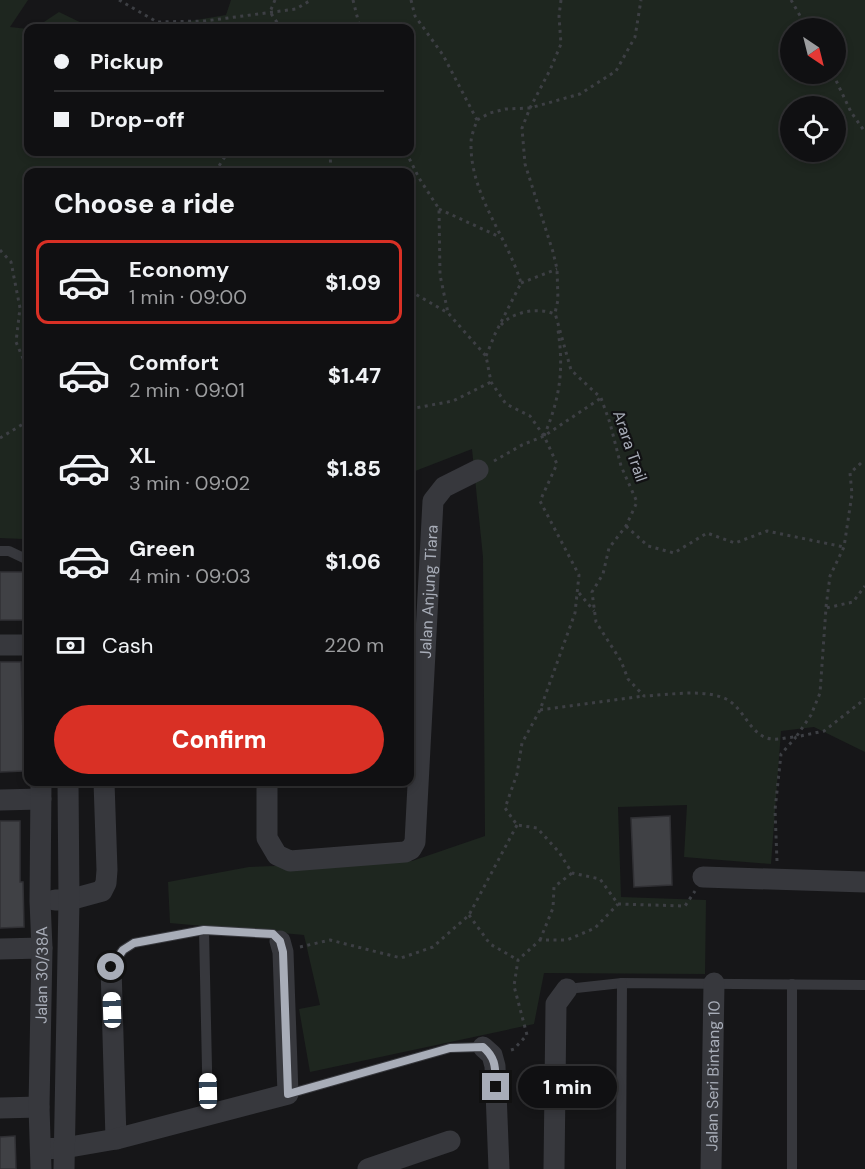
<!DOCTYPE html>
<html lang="en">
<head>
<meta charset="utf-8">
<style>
	:root { --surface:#101012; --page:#1e1e20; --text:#f1f3f6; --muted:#9c9d9f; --line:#303032; --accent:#d93025 }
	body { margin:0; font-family:"DM Sans",sans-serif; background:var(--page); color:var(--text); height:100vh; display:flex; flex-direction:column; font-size:22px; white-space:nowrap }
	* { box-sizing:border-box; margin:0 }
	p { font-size:20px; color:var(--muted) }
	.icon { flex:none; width:33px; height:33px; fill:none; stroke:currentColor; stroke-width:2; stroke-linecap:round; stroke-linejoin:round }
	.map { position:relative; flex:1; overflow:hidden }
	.sheet { position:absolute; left:24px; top:168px; width:390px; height:618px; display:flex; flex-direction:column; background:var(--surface); border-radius:12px; box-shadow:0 3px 9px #0003,0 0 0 2px var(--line) }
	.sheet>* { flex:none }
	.guide { position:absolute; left:24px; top:24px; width:390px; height:132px; border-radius:12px; box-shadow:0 3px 9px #0003,0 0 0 2px var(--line); display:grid; align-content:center; height:132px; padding:0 30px; background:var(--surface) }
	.needle { width:39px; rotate:145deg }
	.fabs { position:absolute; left:780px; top:18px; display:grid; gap:12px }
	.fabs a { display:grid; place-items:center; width:66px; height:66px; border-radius:50%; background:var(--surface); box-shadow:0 3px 9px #0003,0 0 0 2px var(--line); font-size:30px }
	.end { position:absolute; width:27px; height:27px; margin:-14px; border:8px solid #a8adb8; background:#111; box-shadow:0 0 0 3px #111 }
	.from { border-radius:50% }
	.bubble { position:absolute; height:42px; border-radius:21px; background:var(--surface); box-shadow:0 3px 9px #0003,0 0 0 2px var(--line); font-size:20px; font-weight:800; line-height:42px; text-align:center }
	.car { position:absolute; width:18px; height:36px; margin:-18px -9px; border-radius:8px; box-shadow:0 0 4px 2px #0007; background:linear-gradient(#fff 24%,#345 0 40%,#fff 0 76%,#345 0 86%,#fff 0) }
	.guide b { display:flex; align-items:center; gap:21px; height:57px; font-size:22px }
	.guide b+b { border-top:2px solid var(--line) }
	.guide i { width:15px; height:15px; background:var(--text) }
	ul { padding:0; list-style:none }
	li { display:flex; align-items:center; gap:18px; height:84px; margin:0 12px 9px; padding:0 18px; border:3px solid transparent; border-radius:12px }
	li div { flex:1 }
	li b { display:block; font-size:22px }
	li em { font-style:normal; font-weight:800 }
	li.current { border-color:var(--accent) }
	li>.icon { width:54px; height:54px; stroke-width:1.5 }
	h2 { padding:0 30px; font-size:27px; line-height:72px }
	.pay { display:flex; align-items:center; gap:15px; height:66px; padding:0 30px; font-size:22px }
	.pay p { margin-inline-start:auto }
	.cta { display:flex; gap:12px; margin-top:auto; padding:12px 30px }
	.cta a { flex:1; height:69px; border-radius:36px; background:var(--accent); color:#fff; font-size:24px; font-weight:800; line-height:69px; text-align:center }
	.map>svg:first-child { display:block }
	.green { fill:#1e261f; fill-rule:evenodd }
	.building { fill:#404145; stroke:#303034; stroke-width:1.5 }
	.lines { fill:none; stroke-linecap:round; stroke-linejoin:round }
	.path { stroke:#3d3f44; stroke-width:3; stroke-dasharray:3 4.5; stroke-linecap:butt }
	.service { stroke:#37383d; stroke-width:10 }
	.minor { stroke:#37383d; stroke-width:21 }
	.route { stroke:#a8adb8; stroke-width:8 }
	.labels { text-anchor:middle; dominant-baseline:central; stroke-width:4.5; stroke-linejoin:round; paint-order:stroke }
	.street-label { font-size:16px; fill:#a8adb8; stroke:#111113 }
</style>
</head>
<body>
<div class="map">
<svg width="865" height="1169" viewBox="0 0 865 1169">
	<rect width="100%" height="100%" fill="#161618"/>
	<g class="green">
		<path d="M0,0H28L10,27L28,29V152H410V28H148L226,15L231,0H865V752L814,727L781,731L771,864L684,857L687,805L618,807L621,897L706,900L705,974L544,973L534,1024L310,1072L299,1009L320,1005L304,935L170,923L168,882L249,867L412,861L485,836L483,557L472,449L410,473V172H28V543L24,539L0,538ZM790,28H836V74H790ZM790,106H836V152H790Z"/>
		<polygon points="59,12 92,28 35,28"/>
	</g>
	<g class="building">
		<rect x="0" y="572" width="28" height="48"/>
		<polygon points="0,662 21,662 24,771 0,772"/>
		<polygon points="670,816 672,885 634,887 631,818"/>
		<polygon points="0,821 20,821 20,882 23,882 24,927 0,928"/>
		<polygon points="15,1136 16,1169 0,1169 0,1137"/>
	</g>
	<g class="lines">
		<g class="path">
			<polyline points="119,0 157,22 205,21 296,9 311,0"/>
			<polyline points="275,0 270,12 281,28"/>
			<polyline points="353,0 360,28"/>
			<polyline points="411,0 415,16 443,55 477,120"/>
			<path d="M561,0L559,16L561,44L550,70L530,108L522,128L525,164L553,252L557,269L558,300L555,313L571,370L601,398L610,423L621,466L637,502L626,526L609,548L603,574L592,592L596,622L621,661L628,679L644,696C668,695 706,688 728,700C745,710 751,737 772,739C779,740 788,737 796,737L811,715L820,693L826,608L853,602L865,586"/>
			<polyline points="791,0 807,28"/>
			<polyline points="833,74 851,112 865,132"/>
			<polyline points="330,152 331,172"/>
			<polyline points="406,152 419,178 439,209 440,275 448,313"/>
			<polyline points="215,172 228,152"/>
			<polyline points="439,209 500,237"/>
			<polyline points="0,250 11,262 20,308 16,342 28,370"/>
			<polyline points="521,283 557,269"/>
			<polyline points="410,291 448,313 486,356 491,382 506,404 530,416 544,436 557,464 540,501 579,575 575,613 540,710 522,743 517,774 505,808 517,825 537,828 559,852 572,873 600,879 618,904 685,906 695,891"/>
			<path d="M501,325C514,311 538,307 555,314"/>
			<path d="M486,356L495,334L521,283C507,236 470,195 471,143C471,135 475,127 477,120L490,113L505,109L530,108L580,94L616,71L635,37L641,0"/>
			<polyline points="410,409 453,401 491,382"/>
			<path d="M544,436C560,398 564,370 558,330"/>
			<polyline points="0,438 28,421"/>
			<polyline points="494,461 522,445 544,436 601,398"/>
			<polyline points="626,526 648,546 674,553 707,533 735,543 767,531 844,547"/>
			<polyline points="579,593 594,611"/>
			<polyline points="826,607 830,576 844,547 852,494 850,473 861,463 865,462"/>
			<polyline points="540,710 644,696"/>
			<polyline points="777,861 775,810 781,754 796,737 824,731 865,699"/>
			<polyline points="469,915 490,944 518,960"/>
			<polyline points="540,940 553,908 554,887 572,873"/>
			<polyline points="300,947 330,940 401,958 433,947 469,915 517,825"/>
			<polyline points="511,1050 514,1049 527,1035 514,986 518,960 540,940 567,940 595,928 618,904"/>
		</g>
		<g class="service">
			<polyline points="0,551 9,551 28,560"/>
			<polyline points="204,930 208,1114"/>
			<polyline points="111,967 123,950 134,943 204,930 273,934 280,941"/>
			<polyline points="792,984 792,1169"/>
			<polyline points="567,989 622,983 865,985"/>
			<polyline points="288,1094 450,1048 483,1047"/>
			<polyline points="621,1169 622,983"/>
		</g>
		<g class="minor">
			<polyline points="0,645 28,645"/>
			<path id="s1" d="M267,782V838L277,855L290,861L405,852L411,849L415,842L433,501L444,487L478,470"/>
			<polyline points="0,800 41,799"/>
			<polyline points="703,877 865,882"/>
			<polyline points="55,900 69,900 102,891 106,883 107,870 104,782"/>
			<polyline points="0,949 42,948"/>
			<polyline points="111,967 116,1139"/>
			<polyline points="483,1047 492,1055 495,1066 499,1169"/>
			<polyline points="0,1108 39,1107"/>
			<polyline points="41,1149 64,1148 116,1139 288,1094 283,952 280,941"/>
			<path id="s2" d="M41,1169L39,1107L42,948L40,901L41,782"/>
			<polyline points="64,1169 69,900 68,782"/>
			<polyline points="368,1169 450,1141"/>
			<polyline points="554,1169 556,1004 567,989"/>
			<path id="s3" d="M711,1169L714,983"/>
		</g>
	</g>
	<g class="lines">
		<path class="route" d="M111,967L123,950L134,943L204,930L273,934L280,941L283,952L288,1094L450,1048L483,1047C497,1059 495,1069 496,1087"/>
	</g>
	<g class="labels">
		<g class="street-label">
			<text transform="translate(630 446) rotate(71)">Arara Trail</text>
			<text stroke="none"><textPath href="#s1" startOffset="471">Jalan Anjung Tiara</textPath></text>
			<text stroke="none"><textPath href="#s2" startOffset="194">Jalan 30/38A</textPath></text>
			<text stroke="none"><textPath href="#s3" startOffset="93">Jalan Seri Bintang 10</textPath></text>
		</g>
	</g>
</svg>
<div class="fabs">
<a><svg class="needle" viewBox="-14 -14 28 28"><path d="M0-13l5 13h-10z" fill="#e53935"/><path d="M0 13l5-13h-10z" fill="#9c9d9f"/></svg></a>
<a><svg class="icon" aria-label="locate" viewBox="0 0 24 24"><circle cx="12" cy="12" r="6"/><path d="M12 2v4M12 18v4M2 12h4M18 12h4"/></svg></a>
</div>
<i class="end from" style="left:111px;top:967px"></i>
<i class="end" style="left:496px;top:1087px"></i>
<div class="bubble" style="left:518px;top:1066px;width:99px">1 min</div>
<i class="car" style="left:112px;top:1010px;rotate:358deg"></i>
<i class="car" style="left:208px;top:1091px;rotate:359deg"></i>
<div class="guide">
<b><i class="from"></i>Pickup</b>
<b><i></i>Drop-off</b>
</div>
<section class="sheet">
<h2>Choose a ride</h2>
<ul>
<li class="current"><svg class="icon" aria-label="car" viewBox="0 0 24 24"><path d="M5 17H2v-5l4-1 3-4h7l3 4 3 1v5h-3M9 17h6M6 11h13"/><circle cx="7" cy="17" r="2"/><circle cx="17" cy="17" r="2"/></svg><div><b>Economy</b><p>1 min · 09:00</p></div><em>$1.09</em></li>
<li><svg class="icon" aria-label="car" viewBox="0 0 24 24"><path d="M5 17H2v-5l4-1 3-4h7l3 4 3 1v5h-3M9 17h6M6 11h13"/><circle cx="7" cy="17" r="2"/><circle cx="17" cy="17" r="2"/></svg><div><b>Comfort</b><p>2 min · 09:01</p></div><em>$1.47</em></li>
<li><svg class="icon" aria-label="car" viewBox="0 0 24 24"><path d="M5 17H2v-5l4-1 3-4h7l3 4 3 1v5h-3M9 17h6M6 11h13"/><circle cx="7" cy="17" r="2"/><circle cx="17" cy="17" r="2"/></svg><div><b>XL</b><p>3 min · 09:02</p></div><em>$1.85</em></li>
<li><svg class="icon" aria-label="car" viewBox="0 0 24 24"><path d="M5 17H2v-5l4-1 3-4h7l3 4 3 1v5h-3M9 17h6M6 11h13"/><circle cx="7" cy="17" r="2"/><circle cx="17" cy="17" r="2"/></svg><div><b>Green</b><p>4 min · 09:03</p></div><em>$1.06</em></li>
</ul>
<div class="pay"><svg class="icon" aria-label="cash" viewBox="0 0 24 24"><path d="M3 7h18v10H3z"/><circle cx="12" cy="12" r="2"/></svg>Cash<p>220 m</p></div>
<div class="cta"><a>Confirm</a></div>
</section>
</div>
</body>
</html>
